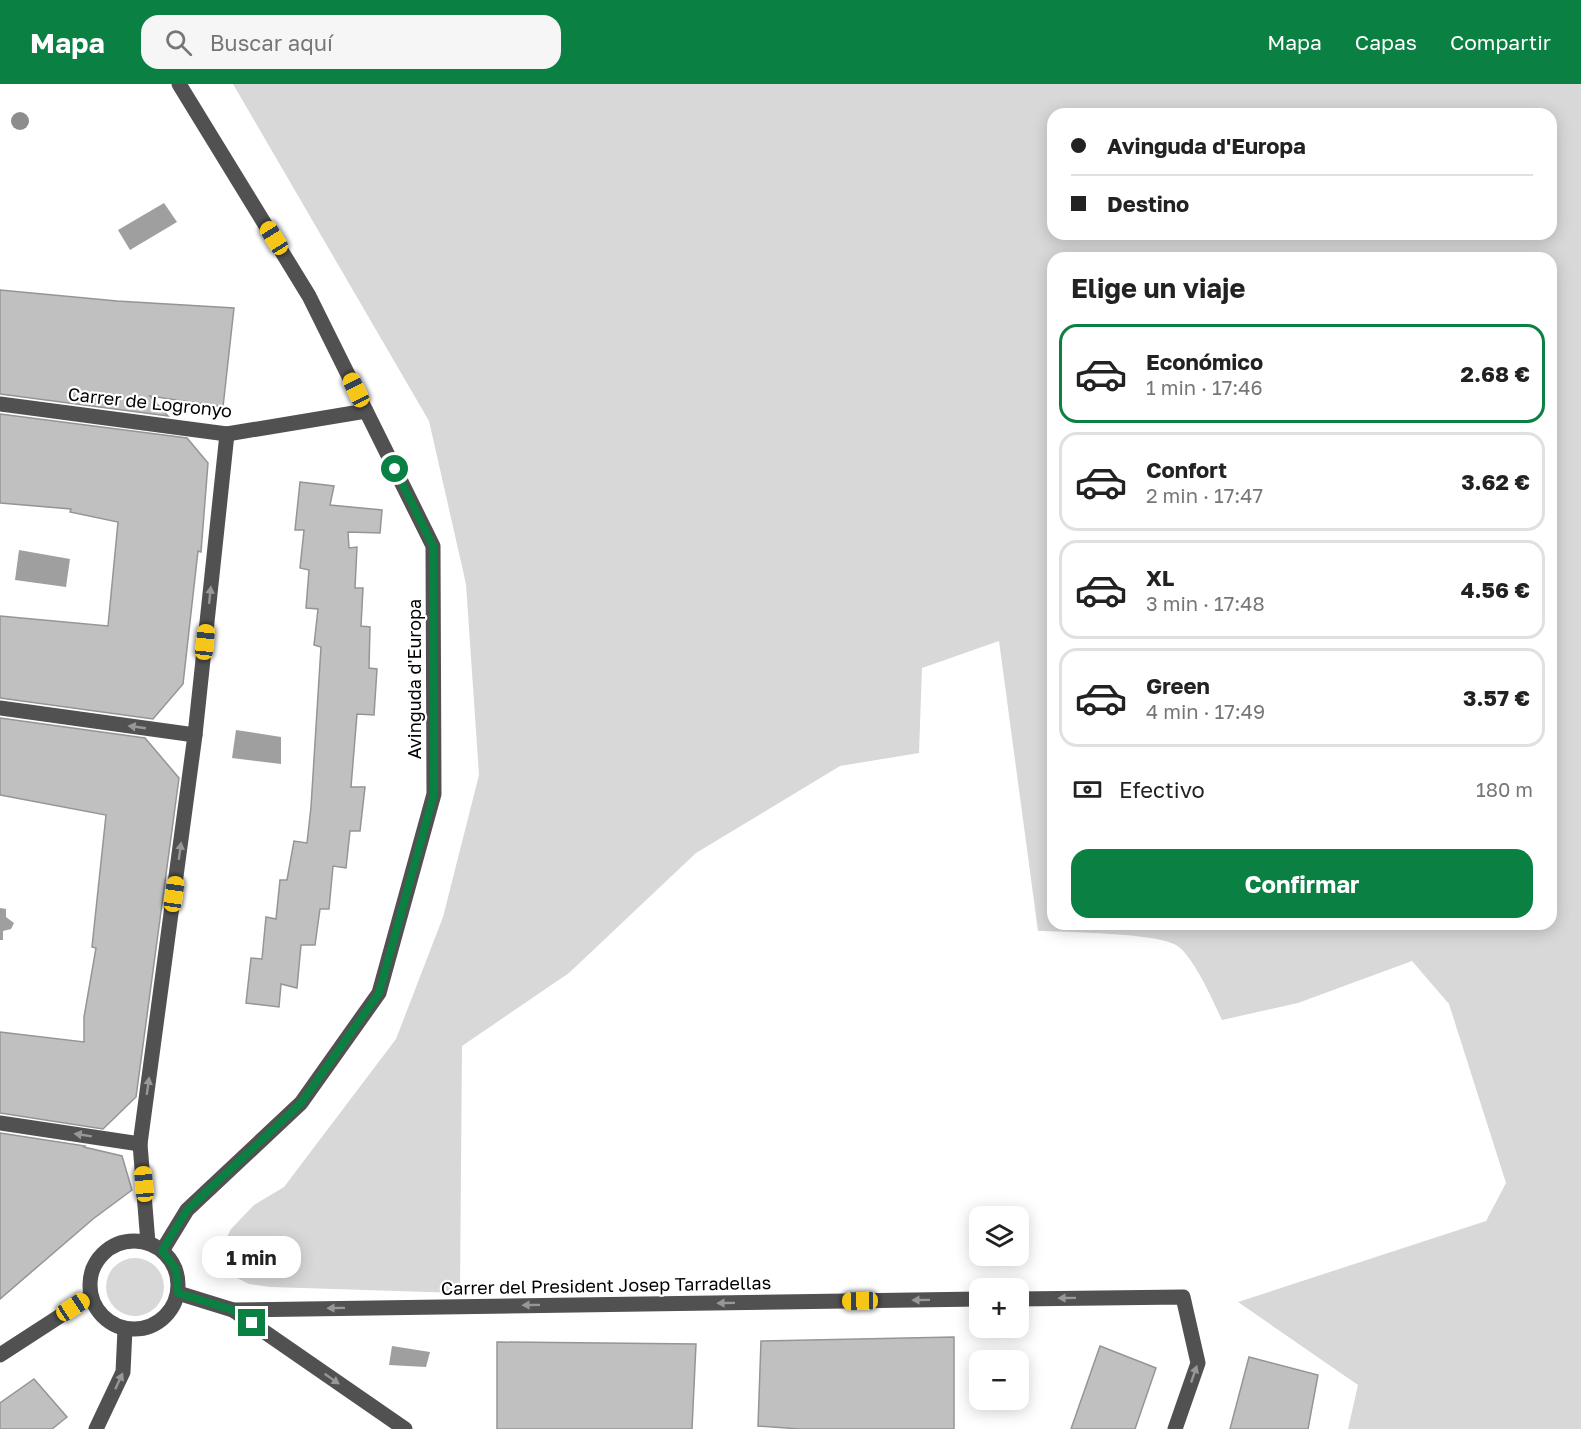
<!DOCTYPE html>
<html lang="es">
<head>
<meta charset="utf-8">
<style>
	:root { --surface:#fff; --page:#f6f6f6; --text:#222; --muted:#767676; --line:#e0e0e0; --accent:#0b8043 }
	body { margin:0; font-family:"Golos Text",sans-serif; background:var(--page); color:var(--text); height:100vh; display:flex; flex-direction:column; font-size:22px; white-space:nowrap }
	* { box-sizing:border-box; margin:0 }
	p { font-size:20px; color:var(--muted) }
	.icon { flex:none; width:33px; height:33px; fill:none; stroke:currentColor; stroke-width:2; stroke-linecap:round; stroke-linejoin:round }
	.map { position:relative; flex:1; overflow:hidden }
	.panel { position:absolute; left:1047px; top:168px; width:510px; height:678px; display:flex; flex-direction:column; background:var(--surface); border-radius:18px; box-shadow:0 3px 15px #0003 }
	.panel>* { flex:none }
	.banner { position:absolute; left:1047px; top:24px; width:510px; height:132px; border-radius:18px; box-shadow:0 3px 15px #0003; display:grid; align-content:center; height:132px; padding:0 24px; background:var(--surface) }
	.buttons { position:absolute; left:969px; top:1122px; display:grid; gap:12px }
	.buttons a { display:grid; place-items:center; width:60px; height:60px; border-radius:12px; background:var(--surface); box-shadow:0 3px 15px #0003; font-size:30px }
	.end { position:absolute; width:27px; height:27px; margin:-14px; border:8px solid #0b8043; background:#fff; box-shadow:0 0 0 3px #fff }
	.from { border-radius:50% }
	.bubble { position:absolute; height:42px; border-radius:18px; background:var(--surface); box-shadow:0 3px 15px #0003; font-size:20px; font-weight:700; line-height:42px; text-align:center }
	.car { position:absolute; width:18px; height:36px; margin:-18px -9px; border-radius:8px; box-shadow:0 0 4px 2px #0007; background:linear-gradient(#f5c518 24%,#345 0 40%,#f5c518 0 76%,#345 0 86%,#f5c518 0) }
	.banner b { display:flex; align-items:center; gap:21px; height:57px; font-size:22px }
	.banner b+b { border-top:2px solid var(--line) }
	.banner i { width:15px; height:15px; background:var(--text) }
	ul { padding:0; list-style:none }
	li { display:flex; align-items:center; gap:18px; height:99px; margin:0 12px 9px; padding:0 12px; border:3px solid var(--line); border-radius:18px }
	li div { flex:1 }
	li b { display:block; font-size:22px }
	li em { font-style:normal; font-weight:700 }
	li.current { border-color:var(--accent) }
	li>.icon { width:54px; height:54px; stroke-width:1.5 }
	h2 { padding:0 24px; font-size:27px; line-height:72px }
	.pay { display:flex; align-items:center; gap:15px; height:66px; padding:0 24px; font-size:22px }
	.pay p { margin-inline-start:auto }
	.action { display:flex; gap:12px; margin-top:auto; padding:12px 24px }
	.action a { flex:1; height:69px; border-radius:18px; background:var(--accent); color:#fff; font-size:24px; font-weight:700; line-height:69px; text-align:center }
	header { display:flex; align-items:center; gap:36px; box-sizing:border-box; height:84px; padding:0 30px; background:var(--accent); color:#fff }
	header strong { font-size:28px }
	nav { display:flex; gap:33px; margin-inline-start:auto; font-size:21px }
	.search { width:420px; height:54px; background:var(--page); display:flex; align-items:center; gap:15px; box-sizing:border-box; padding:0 21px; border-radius:18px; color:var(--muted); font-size:22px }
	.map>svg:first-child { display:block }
	.green { fill:#d8d8d8; fill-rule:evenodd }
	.water { fill:#9f9f9f }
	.building { fill:#c0c0c0; stroke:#959595; stroke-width:1.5 }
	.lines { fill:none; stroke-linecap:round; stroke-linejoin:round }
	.minor { stroke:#515151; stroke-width:15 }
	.tree { fill:#8d8d8d }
	.oneway { fill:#979797 }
	.route { stroke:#0b8043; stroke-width:8 }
	.labels { text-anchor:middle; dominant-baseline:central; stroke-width:4.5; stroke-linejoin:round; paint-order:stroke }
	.street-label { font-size:18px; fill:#000; stroke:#fff }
</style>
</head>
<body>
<header>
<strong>Mapa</strong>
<div class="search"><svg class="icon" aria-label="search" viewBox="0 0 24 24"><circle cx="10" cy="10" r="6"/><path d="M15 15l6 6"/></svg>Buscar aquí</div>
<nav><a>Mapa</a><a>Capas</a><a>Compartir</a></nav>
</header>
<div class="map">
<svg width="1581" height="1345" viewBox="0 0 1581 1345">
	<rect width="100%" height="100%" fill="#fff"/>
	<g class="green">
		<path d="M233,0H1581V1345H1348L1358,1301L1238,1218L1486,1137L1506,1099L1449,920L1412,877L1298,919L1222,936C1213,917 1193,871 1176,861C1156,849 1065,848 1038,847L999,557L922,584L919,669L840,682L696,769L569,889L462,962L460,1209L271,1203L249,1200L231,1191L224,1178L222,1163L231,1145L254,1121L284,1103L396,955L443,833L479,691L466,500L429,337ZM1053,30H1551V150H1053ZM1053,174H1551V840H1053Z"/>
		<circle cx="135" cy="1203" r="29"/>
	</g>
	<g class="water">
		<polygon points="164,119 177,138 130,166 118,146"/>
		<polygon points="19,466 70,475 66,503 15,496"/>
		<polygon points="236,646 281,653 281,680 232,674"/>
		<polygon points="0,824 6,825 6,833 14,839 11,845 3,847 3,856 0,856"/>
		<polygon points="392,1262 430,1268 426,1283 389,1281"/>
	</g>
	<g class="building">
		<polygon points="0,206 117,217 234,224 223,323 150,312 168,332 0,310"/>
		<polygon points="0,330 187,354 208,379 201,468 198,467 183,600 153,635 0,614 0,532 108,542 118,438 70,428 71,425 0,419"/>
		<polygon points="300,398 334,402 330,421 382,426 380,449 348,448 349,464 357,463 355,504 363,504 361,542 370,543 369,584 377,585 374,631 357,630 351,703 365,703 360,747 350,747 346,784 333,782 329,825 320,825 315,861 301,861 297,904 281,900 279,923 246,919 251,874 262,875 266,833 276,835 280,796 287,796 294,757 307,759 311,723 321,563 314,561 318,525 306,524 309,486 300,484 304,446 295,446"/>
		<polygon points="0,634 145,654 179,694 136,1013 103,1045 0,1029 0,948 84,958 84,933 96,864 92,863 106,731 0,711"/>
		<polygon points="0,1049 85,1062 84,1063 122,1072 132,1106 93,1135 0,1215"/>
		<polygon points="954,1253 954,1345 800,1345 758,1342 761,1257"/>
		<polygon points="497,1258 696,1260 692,1345 497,1345"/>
		<polygon points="1100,1262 1156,1284 1135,1345 1071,1345"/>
		<polygon points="1249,1273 1318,1291 1308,1345 1230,1345"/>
		<polygon points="34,1295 67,1333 52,1345 0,1345 0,1319"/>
	</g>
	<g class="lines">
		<g class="minor">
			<polyline points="0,320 227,350 366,327"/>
			<polyline points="0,624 195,651"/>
			<polyline points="0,1039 140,1060"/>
			<circle cx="134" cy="1201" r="44"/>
			<polyline points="148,1159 140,1060 195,651 227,350"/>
			<polyline points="162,1167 187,1126 301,1019 379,909 434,710 433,462 309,212 179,0"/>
			<polyline points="178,1209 233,1226 980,1215"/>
			<polyline points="1018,1215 1183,1213 1198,1279 1175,1345"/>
			<polyline points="233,1226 405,1345"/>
			<polyline points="0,1271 91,1212"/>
			<polyline points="96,1345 123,1288 125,1245"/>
		</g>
	</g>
	<circle class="tree" cx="20" cy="37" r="9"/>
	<defs><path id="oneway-solid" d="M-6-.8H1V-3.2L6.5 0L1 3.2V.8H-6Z" transform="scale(1.5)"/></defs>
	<g class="oneway">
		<use href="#oneway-solid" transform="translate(210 511) rotate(-84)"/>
		<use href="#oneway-solid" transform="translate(137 643) rotate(-172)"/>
		<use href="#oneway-solid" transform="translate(180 767) rotate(-82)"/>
		<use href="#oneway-solid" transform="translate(148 1002) rotate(-82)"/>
		<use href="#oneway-solid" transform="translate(83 1051) rotate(-171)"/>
		<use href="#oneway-solid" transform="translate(1067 1214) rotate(179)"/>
		<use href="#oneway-solid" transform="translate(921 1216) rotate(179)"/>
		<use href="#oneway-solid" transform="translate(726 1219) rotate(179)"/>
		<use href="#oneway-solid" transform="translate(531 1221) rotate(179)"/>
		<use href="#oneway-solid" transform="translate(336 1224) rotate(179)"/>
		<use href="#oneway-solid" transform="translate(1194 1290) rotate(-71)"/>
		<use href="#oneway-solid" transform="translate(332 1295) rotate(35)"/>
		<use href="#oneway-solid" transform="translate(119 1297) rotate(-65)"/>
	</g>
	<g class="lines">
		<polyline class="route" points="252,1239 233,1226 178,1209 176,1185 162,1167 187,1126 301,1019 379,909 434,710 433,462 395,385"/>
	</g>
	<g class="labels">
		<g class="street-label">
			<text transform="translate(150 318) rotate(6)">Carrer de Logronyo</text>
			<text transform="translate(414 595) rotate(-90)">Avinguda d'Europa</text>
			<text transform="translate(606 1201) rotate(-1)">Carrer del President Josep Tarradellas</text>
		</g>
	</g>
</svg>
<div class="buttons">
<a><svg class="icon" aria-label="layers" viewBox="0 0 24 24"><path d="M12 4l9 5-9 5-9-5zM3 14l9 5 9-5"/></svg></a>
<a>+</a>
<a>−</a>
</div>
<i class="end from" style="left:395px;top:385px"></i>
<i class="end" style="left:252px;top:1239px"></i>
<div class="bubble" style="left:202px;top:1152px;width:99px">1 min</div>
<i class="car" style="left:274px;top:154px;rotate:328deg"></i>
<i class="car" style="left:356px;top:306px;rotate:334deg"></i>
<i class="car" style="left:205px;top:558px;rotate:6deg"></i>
<i class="car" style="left:174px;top:810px;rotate:8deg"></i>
<i class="car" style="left:144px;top:1100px;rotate:355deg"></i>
<i class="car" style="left:860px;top:1217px;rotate:269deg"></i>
<i class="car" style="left:73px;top:1223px;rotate:57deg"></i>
<div class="banner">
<b><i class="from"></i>Avinguda d'Europa</b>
<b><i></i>Destino</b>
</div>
<section class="panel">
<h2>Elige un viaje</h2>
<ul>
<li class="current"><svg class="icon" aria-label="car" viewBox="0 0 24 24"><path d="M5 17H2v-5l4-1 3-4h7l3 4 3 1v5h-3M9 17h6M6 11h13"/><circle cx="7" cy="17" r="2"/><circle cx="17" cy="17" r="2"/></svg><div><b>Económico</b><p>1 min · 17:46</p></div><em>2.68 €</em></li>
<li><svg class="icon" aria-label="car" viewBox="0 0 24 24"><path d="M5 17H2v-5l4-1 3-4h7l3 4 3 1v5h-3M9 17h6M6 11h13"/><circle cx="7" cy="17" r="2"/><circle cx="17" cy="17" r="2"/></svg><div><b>Confort</b><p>2 min · 17:47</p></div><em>3.62 €</em></li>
<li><svg class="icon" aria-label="car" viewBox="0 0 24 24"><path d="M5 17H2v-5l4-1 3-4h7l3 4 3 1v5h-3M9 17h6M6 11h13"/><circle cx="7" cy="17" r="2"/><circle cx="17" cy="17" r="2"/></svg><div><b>XL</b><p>3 min · 17:48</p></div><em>4.56 €</em></li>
<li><svg class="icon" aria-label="car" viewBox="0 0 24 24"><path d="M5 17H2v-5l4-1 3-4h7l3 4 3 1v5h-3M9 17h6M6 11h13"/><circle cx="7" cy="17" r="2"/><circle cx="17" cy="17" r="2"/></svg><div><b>Green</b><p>4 min · 17:49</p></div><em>3.57 €</em></li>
</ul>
<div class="pay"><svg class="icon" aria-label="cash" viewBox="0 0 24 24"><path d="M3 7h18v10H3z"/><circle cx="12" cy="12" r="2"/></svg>Efectivo<p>180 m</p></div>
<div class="action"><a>Confirmar</a></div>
</section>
</div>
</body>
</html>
